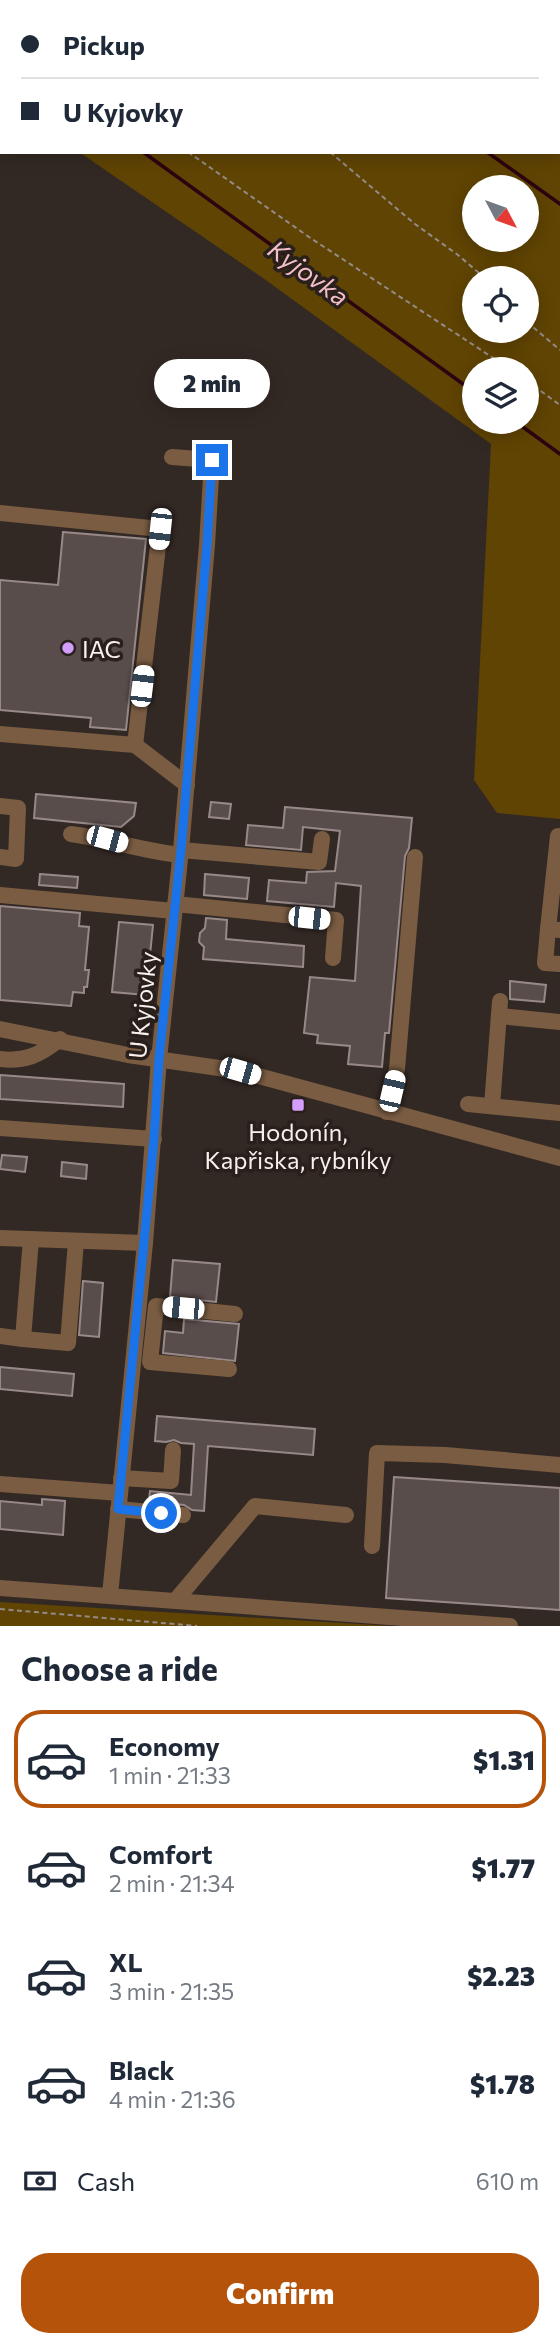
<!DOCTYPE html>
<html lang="en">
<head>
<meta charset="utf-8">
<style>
	:root { --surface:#fff; --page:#f6f6f7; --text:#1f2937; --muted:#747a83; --line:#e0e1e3; --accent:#b45309 }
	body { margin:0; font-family:Commissioner,sans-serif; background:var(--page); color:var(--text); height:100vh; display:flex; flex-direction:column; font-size:26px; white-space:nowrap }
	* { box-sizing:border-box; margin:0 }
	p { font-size:23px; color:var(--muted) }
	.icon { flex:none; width:38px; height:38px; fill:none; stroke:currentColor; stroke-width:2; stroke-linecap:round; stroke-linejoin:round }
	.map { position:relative; height:1626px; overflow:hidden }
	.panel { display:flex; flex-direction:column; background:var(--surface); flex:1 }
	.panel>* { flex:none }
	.banner { position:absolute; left:0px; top:0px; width:560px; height:154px; box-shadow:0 4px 18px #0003; display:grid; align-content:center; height:154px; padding:0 21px; background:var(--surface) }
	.needle { width:46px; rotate:131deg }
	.tools { position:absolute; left:462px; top:175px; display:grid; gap:14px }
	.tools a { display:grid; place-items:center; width:77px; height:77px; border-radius:50%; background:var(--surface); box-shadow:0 4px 18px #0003; font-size:35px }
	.end { position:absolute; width:32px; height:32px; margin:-16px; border:9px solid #1a73e8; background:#fff; box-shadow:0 0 0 4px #fff }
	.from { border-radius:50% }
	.bubble { position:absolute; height:49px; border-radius:24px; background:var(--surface); box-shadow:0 4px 18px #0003; font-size:23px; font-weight:800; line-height:49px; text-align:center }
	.car { position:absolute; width:21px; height:42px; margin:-21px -10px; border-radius:9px; box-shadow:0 0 5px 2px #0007; background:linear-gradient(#fff 24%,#345 0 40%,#fff 0 76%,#345 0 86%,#fff 0) }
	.banner b { display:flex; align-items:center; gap:24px; height:66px; font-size:26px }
	.banner b+b { border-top:2px solid var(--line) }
	.banner i { width:18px; height:18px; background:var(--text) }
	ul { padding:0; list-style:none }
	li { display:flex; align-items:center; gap:21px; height:98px; margin:0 14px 10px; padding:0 7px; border:4px solid transparent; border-radius:28px }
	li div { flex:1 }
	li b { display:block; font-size:26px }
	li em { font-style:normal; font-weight:800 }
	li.on { border-color:var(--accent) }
	li>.icon { width:63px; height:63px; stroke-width:1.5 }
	h2 { padding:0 21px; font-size:32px; line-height:84px }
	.pay { display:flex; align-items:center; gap:18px; height:77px; padding:0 21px; font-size:26px }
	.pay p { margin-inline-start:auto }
	.button { display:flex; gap:14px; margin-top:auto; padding:14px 21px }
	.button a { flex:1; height:80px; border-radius:28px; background:var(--accent); color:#fff; font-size:28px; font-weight:800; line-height:80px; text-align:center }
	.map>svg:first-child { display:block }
	.green { fill:#604403; fill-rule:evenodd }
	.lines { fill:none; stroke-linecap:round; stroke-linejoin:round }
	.stream { stroke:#2e0311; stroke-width:3.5 }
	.building { fill:#594d4c; stroke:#978988; stroke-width:2 }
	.path { stroke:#948b88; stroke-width:2; stroke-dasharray:5 3.5; stroke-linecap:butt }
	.minor { stroke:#795c42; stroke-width:16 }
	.route { stroke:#1a73e8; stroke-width:9 }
	.poi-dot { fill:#d29dfd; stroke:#291f1b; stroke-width:2.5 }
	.labels { text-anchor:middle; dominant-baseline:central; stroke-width:7; stroke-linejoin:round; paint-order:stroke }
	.poi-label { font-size:24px; fill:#f7f0ee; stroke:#291f1b; text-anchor:start }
	.street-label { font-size:24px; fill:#f7f0ee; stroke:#291f1b }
	.water-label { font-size:26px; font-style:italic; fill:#f2bec8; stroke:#291f1b }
</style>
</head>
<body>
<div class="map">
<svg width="560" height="1626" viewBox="0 0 560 1626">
	<rect width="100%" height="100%" fill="#332924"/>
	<g class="green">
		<path d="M0,0H560V819L497,813L474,780L491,444L263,278L79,152H558V2H2V99ZM474,187H527V240H474ZM527,278V331H474V278ZM527,369V422H474V369Z"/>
		<polygon points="0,1602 391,1626 0,1626"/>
	</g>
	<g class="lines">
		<g class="stream">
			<polyline points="271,0 274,2"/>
			<polyline points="0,51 2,52"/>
			<polyline points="143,152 474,392"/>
			<polyline points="487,152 560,204"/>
			<polyline points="516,422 560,454"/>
		</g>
	</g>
	<g class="building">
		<polygon points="63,532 146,539 126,730 90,727 91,718 0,710 0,580 58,585"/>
		<polygon points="36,794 136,803 134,816 121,827 34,818"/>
		<polygon points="211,802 231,804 229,819 209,817"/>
		<polygon points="285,807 412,818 409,848 405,856 389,1033 385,1033 382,1067 348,1064 350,1046 317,1043 318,1035 304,1033 310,977 355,981 361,886 336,883 334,907 267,901 269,880 306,883 307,872 335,871 340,831 303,827 301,850 246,845 248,825 283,828"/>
		<polygon points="40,874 78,877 77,888 39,885"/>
		<polygon points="205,874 249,878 247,899 204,895"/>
		<polygon points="0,906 80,913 79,926 89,927 85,970 89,970 87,987 84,987 84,993 73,992 71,1006 0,1000"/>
		<polygon points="206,918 227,920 226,939 304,946 303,967 203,959 204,947 199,942 200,933 205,928"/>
		<polygon points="119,922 153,925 146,995 112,992"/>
		<polygon points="510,981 546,985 544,1002 510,999"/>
		<polygon points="0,1075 124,1084 123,1107 0,1099"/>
		<polygon points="2,1155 27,1157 25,1172 0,1169"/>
		<polygon points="62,1162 87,1165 86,1179 61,1176"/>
		<polygon points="173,1260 220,1264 216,1302 170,1297"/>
		<polygon points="83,1281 103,1283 99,1337 79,1335"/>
		<polygon points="184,1319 239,1324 235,1361 163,1353 165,1331 183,1333"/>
		<polygon points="0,1367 74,1374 72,1396 0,1389"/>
		<polygon points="157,1416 315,1429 313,1455 208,1446 204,1511 192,1510 184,1505 149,1501 150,1491 191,1495 194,1444 181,1443 174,1440 166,1442 155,1441"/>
		<polygon points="394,1477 560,1488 560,1610 386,1598"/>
		<polygon points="42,1499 65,1501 63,1535 0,1529 0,1501 42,1505"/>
	</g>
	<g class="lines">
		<g class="path">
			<polyline points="333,0 337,0"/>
			<polyline points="406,0 407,2"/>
			<polyline points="483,2 483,0"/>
			<polyline points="0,21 2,22"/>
			<polyline points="558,133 560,134"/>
			<polyline points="188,152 309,237 510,369"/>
			<polyline points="330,152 415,224 458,255 485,278"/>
			<polyline points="527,322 560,350"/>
			<polyline points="527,381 560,405"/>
			<polyline points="0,1609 197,1626"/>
		</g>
		<g class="minor">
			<polyline points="0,513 160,529 135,745"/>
			<polyline points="0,734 135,745 187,785"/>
			<polyline points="0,806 18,808 16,859 0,857"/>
			<path d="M71,834C108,839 143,851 180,855"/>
			<polyline points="558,836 548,929 560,930"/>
			<polyline points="181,850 319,862 322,839"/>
			<polyline points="0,895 174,911"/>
			<polyline points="175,904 336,920 333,958"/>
			<polyline points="548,929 545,963 560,964"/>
			<polyline points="499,1016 560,1022"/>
			<polyline points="0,1029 128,1055 240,1071 560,1158"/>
			<path d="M0,1059C25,1062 40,1055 60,1039"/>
			<polyline points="468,1104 560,1113"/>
			<polyline points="492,1106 500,1001"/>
			<polyline points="387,1112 397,1069 415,857"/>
			<polyline points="0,1128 154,1139"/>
			<polyline points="0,1238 145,1243"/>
			<polyline points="31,1239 23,1339 68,1343 76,1241"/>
			<polyline points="0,1336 23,1339"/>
			<polyline points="229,1369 150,1362 156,1306 235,1314"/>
			<polyline points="121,1478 171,1481 173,1450"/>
			<polyline points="0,1484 120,1493"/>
			<polyline points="118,1509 183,1515"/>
			<polyline points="372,1546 377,1453 445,1455 560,1465"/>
			<polyline points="0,1588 510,1626"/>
			<polyline points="110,1595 145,1243 159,1059 181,850 207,545 212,460 172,457"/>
			<polyline points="176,1600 255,1506 346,1515"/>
		</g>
	</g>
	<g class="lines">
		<polyline class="route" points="161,1513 118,1509 154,1139 159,1059 181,850 207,545 212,460"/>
	</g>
	<g class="poi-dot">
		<circle cx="68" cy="648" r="7"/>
		<rect x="291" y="1098" width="14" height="14" rx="3.5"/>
	</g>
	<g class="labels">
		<g class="poi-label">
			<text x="82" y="648">IAC</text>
			<text x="298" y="1131" text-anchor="middle">Hodonín,<tspan x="298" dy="28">Kapřiska, rybníky</tspan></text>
		</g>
		<g class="street-label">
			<text transform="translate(142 1005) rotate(-84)">U Kyjovky</text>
		</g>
		<g class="water-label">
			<text transform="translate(309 272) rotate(36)">Kyjovka</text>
		</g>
	</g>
</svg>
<div class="tools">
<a><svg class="needle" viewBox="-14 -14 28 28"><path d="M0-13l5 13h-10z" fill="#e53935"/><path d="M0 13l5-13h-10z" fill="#747a83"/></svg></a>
<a><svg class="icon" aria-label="locate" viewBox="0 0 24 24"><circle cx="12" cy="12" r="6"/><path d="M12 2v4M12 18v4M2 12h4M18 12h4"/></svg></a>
<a><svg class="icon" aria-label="layers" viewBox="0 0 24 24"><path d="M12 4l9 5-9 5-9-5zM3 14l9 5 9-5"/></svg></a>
</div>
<i class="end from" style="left:161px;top:1513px"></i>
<i class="end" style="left:212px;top:460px"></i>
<div class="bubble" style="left:154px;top:359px;width:116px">2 min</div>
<i class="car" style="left:160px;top:529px;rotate:186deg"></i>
<i class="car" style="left:142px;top:686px;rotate:7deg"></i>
<i class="car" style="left:107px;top:839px;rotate:105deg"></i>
<i class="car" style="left:309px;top:918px;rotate:96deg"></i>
<i class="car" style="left:240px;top:1071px;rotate:106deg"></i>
<i class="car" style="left:392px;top:1091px;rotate:13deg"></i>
<i class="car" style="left:183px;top:1308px;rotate:275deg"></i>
<div class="banner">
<b><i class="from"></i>Pickup</b>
<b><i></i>U Kyjovky</b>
</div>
</div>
<section class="panel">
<h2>Choose a ride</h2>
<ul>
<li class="on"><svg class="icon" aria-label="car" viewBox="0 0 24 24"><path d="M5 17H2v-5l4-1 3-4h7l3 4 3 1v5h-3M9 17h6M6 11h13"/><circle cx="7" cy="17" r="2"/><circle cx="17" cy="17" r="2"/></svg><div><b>Economy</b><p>1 min · 21:33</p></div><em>$1.31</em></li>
<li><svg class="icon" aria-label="car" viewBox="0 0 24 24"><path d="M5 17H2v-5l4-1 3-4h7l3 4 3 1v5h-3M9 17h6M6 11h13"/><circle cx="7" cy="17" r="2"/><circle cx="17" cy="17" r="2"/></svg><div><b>Comfort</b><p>2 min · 21:34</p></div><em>$1.77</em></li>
<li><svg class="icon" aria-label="car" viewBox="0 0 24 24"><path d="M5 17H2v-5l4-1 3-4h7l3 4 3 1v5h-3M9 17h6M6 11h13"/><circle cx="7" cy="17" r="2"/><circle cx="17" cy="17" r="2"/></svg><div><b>XL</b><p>3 min · 21:35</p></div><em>$2.23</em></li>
<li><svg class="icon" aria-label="car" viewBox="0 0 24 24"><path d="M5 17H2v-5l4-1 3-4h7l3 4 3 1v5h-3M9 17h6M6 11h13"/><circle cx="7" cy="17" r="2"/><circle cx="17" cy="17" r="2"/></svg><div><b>Black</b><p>4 min · 21:36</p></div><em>$1.78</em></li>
</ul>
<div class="pay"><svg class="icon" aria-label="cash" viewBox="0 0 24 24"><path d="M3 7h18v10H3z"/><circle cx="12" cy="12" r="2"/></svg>Cash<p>610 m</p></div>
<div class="button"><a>Confirm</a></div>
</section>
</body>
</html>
